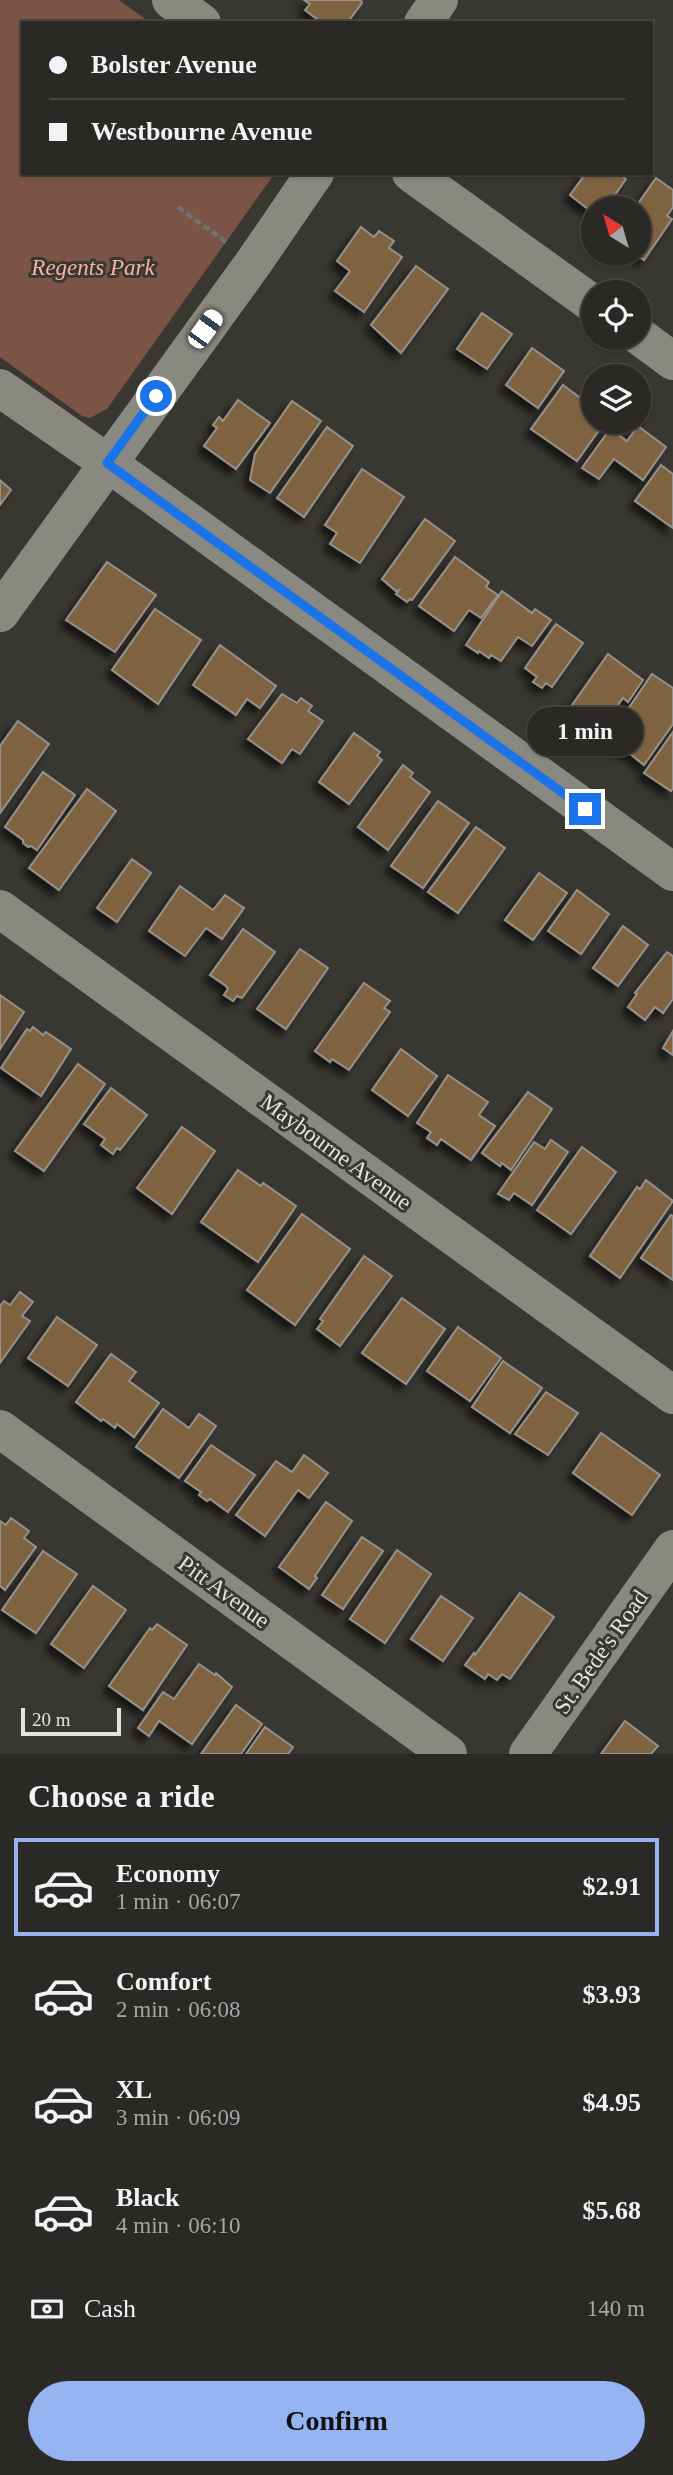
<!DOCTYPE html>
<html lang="en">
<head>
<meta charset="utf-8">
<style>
	:root { --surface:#2a2925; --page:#363532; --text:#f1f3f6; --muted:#a5a6a7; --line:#464542; --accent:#95b2f1 }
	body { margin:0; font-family:"Times New Roman",serif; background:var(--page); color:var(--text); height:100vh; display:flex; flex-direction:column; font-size:26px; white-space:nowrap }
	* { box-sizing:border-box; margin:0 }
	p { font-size:23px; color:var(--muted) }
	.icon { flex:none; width:38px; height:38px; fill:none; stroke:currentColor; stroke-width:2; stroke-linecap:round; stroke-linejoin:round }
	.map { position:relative; height:1754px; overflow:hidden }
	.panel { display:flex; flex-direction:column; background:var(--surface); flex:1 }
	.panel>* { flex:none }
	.guide { position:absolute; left:21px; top:21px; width:632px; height:154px; border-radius:0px; box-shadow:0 2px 5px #0004,0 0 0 2px var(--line); display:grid; align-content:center; height:154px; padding:0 28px; background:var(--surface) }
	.needle { width:46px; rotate:323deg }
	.fabs { position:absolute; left:581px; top:196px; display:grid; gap:14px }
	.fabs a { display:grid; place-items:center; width:70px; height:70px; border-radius:50%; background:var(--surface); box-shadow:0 2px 5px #0004,0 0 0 2px var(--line); font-size:35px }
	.scale { position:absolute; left:21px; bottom:18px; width:100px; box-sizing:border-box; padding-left:7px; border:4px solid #e5e4e0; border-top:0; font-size:19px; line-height:24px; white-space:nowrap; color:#e5e4e0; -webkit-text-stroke:5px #383731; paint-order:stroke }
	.end { position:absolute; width:32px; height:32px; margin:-16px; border:9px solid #1a73e8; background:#fff; box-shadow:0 0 0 4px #fff }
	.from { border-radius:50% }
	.bubble { position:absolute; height:49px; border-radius:24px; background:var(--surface); box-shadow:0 2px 5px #0004,0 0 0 2px var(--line); font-size:23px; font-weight:800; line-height:49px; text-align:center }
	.car { position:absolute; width:21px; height:42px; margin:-21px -10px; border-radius:9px; box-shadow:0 0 5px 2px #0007; background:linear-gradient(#fff 24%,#345 0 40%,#fff 0 76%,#345 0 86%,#fff 0) }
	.guide b { display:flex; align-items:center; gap:24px; height:66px; font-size:26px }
	.guide b+b { border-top:2px solid var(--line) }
	.guide i { width:18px; height:18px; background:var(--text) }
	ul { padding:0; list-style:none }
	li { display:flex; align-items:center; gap:21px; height:98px; margin:0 14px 10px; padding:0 14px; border:4px solid transparent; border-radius:0px }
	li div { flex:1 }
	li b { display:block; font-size:26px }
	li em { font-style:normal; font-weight:800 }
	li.selected { border-color:var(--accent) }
	li>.icon { width:63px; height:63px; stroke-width:1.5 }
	h2 { padding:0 28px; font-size:32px; line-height:84px }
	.pay { display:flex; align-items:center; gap:18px; height:77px; padding:0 28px; font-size:26px }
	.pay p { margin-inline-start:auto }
	.action { display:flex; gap:14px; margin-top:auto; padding:14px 28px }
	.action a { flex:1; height:80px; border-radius:42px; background:var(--accent); color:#111; font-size:28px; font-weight:800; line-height:80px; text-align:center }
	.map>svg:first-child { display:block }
	.green { fill:#7c5446 }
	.building { fill:#7f6241; stroke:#96918c; stroke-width:2; filter:url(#shadow) }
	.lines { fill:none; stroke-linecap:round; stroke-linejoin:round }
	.path { stroke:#72716c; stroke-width:4.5; stroke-dasharray:7 3.5; stroke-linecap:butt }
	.minor { stroke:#898881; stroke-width:38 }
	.route { stroke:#1a73e8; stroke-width:9 }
	.labels { text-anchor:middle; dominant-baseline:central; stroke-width:6; stroke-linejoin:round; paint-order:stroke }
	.park-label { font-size:23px; font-style:italic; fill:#fab39a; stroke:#383731 }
	.street-label { font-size:23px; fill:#e5e4e0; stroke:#383731 }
</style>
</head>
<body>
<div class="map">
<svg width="673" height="1754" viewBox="0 0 673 1754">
	<defs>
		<filter id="shadow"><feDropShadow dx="-6" dy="6" stdDeviation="3.5" flood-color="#0009"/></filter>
	</defs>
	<rect width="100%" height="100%" fill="#383731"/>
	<polygon class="green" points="0,0 119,0 151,23 23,23 23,173 275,173 107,409 90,418 82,416 0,357"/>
	<g class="building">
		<polygon points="304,0 361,0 362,3 347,23 332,23 327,20 322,23 305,10 310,4"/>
		<polygon points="586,173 608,173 612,176 618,173 626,179 606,208 593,208 593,213 570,195"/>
		<polygon points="656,178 673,190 673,207 667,216 672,219 644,260 635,254 639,254 639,208 635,208"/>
		<polygon points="361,227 374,237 379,231 394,241 389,248 402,257 364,312 335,291 350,271 337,261"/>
		<polygon points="416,266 448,289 401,353 371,325"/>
		<polygon points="482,313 512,334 487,369 457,349"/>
		<polygon points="532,348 564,371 538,408 506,385"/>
		<polygon points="563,385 579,397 585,390 593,396 593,422 605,422 577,461 531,429"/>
		<polygon points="238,400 270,423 236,469 204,446 217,428 213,425 219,417 223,421"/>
		<polygon points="292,401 321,421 270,493 250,480 255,454"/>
		<polygon points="638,426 666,447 643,480 614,459 599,479 582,468 610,429 627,441"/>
		<polygon points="327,427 353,446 304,517 277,498"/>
		<polygon points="661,465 673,474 673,528 635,501"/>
		<polygon points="362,469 404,497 360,563 330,544 337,533 325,525"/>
		<polygon points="0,480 11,490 0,505"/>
		<polygon points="425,519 455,541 412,600 410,599 407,602 396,594 399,590 396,591 382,579"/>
		<polygon points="455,557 489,582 486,587 498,595 481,618 469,610 454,631 419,606"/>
		<polygon points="107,562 156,595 115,652 66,620"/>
		<polygon points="502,591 532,613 535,609 551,620 532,646 518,637 501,661 491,655 489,658 479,651 478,653 466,645"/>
		<polygon points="155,609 201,640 158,704 112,670"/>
		<polygon points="556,624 583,643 552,687 546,683 542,688 533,682 537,677 525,668"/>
		<polygon points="220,645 276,686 260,708 247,699 236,715 193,685"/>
		<polygon points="608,654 643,680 628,702 623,698 600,730 570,708"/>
		<polygon points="652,674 673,688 673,724 644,765 609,737"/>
		<polygon points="282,694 297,703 301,698 312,706 308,711 323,721 300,754 292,749 282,763 248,739"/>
		<polygon points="18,721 49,744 0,813 0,746"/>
		<polygon points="673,732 673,788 671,791 644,773"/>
		<polygon points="354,733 380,752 377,756 382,760 349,804 319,782"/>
		<polygon points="403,765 413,773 410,777 430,792 388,850 358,827"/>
		<polygon points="43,772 75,795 37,850 31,846 28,847 23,843 23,840 5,827"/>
		<polygon points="87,789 116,811 59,890 29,868"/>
		<polygon points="438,801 469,823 423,888 391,866"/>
		<polygon points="476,827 505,848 458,913 428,892"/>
		<polygon points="132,859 151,873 117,922 97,908"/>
		<polygon points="539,873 567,893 533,940 505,920"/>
		<polygon points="180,886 213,910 225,895 244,908 222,939 206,928 185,956 149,931"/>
		<polygon points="577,890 609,914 581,954 548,931"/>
		<polygon points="623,926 648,945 618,986 593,968"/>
		<polygon points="243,929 275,952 242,998 237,996 233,1001 224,995 228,989 226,986 210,975"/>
		<polygon points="300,949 328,968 286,1029 257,1009"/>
		<polygon points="667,952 673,956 673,999 663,1013 655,1007 645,1020 628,1007 637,994 635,993"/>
		<polygon points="364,983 390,1001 384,1008 390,1012 349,1070 332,1059 330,1062 315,1051"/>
		<polygon points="0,995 24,1012 0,1049"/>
		<polygon points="33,1027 43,1035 46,1032 71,1049 41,1096 1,1068 27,1029 30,1031"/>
		<polygon points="673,1031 673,1055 663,1048"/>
		<polygon points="401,1049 437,1076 408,1116 372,1090"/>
		<polygon points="78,1064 105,1084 44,1171 15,1151"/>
		<polygon points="448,1075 488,1102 479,1115 495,1126 471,1160 441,1139 437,1145 427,1138 431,1132 417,1123"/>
		<polygon points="111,1088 147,1115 120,1150 117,1148 113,1154 101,1145 105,1139 84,1124"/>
		<polygon points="528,1092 552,1109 511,1170 502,1163 500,1166 482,1153"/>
		<polygon points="182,1127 215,1151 172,1214 137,1188"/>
		<polygon points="551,1140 568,1152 532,1205 514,1193 509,1200 498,1194 534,1142 545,1149"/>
		<polygon points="582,1147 616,1172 571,1234 537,1210"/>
		<polygon points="238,1170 261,1186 263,1183 296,1206 258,1262 201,1222"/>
		<polygon points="646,1180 673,1201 620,1278 590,1256 637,1187 640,1189"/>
		<polygon points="302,1214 350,1249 295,1325 247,1290"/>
		<polygon points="671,1215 673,1216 673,1280 641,1258"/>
		<polygon points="364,1256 392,1276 340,1346 317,1329 323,1321 320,1319"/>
		<polygon points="20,1292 33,1302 22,1316 30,1321 0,1363 0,1306 4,1301 10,1305"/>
		<polygon points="402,1298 445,1329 406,1384 362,1353"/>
		<polygon points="57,1317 97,1345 68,1386 28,1358"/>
		<polygon points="458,1327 501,1358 470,1401 427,1371"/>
		<polygon points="111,1354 136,1372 129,1381 159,1403 134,1437 117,1424 115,1428 103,1419 101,1421 76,1402"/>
		<polygon points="503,1361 542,1388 510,1433 472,1407"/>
		<polygon points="546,1392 578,1413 548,1455 515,1434"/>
		<polygon points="163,1409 189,1428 199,1414 216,1426 179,1478 136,1447"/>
		<polygon points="601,1433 660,1475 632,1515 573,1473"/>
		<polygon points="211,1445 255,1475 228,1512 210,1499 207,1501 199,1495 201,1492 185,1481"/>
		<polygon points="304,1455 328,1473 309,1498 298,1490 265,1536 236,1515 276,1461 292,1472"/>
		<polygon points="326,1502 352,1521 315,1576 317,1578 309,1589 279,1567"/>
		<polygon points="11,1518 29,1531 24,1538 36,1547 5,1590 0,1586 0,1521 6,1525"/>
		<polygon points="362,1537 383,1551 343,1609 322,1595"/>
		<polygon points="397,1550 431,1574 385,1643 350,1619"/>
		<polygon points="43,1551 77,1574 36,1633 2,1610"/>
		<polygon points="93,1586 126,1610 84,1668 51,1644"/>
		<polygon points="520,1593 554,1617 510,1679 502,1674 497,1680 488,1674 485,1679 465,1665 474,1653 475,1655"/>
		<polygon points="441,1596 473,1618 443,1661 411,1639"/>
		<polygon points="157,1624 187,1645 143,1710 109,1686 150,1628 152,1630"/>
		<polygon points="199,1664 215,1675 216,1673 232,1687 192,1744 159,1721 149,1736 138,1728 163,1692 174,1699"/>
		<polygon points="236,1705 262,1724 241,1754 201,1754"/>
		<polygon points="625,1721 658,1746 651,1754 601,1754"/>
		<polygon points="265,1727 293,1747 288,1754 246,1754"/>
	</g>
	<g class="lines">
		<polyline class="path" points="178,207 226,242"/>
		<g class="minor">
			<polyline points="171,0 202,23"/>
			<polyline points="423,23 439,0"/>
			<polyline points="411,173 593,304"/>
			<polyline points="639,336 673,361"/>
			<polyline points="0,388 108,463 673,872"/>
			<polyline points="0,613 254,262 315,173"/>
			<polyline points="0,909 673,1395"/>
			<polyline points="0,1429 448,1754"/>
			<polyline points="528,1754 673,1549"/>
		</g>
	</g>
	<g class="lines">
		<polyline class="route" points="156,396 107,463 585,809"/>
	</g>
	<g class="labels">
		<g class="park-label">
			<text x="93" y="267">Regents Park</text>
		</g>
		<g class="street-label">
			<text transform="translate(336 1152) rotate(36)">Maybourne Avenue</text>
			<text transform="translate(224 1592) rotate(36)">Pitt Avenue</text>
			<text transform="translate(601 1652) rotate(-55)">St. Bede's Road</text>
		</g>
	</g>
</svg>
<div class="fabs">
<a><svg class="needle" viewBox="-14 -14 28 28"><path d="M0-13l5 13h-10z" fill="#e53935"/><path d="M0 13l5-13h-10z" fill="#a5a6a7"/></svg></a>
<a><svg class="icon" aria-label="locate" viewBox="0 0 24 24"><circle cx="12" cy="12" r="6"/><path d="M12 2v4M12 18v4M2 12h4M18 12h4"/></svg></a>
<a><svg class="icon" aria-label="layers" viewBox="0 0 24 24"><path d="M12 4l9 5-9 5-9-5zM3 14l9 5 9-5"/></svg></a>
</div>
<div class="scale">20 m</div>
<i class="end from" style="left:156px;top:396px"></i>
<i class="end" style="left:585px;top:809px"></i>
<div class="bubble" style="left:527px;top:707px;width:116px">1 min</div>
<i class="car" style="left:205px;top:329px;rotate:36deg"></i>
<div class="guide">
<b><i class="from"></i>Bolster Avenue</b>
<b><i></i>Westbourne Avenue</b>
</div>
</div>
<section class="panel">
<h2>Choose a ride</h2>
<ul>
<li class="selected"><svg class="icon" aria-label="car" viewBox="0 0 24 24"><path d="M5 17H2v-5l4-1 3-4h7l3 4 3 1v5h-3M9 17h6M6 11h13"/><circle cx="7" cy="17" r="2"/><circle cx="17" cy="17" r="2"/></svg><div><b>Economy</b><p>1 min · 06:07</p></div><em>$2.91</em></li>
<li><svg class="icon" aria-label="car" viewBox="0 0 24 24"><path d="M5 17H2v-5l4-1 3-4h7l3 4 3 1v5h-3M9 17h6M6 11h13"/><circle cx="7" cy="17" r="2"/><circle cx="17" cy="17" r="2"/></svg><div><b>Comfort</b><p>2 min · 06:08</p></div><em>$3.93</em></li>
<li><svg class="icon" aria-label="car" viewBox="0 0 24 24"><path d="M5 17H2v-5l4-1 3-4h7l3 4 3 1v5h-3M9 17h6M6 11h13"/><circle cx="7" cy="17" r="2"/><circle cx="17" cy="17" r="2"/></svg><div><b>XL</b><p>3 min · 06:09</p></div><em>$4.95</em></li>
<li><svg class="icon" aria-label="car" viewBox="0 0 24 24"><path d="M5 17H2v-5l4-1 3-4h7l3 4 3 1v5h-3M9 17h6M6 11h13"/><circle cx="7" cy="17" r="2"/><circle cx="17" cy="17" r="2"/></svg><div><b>Black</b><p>4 min · 06:10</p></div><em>$5.68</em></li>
</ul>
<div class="pay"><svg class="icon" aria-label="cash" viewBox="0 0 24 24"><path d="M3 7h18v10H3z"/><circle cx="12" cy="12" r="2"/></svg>Cash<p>140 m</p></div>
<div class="action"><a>Confirm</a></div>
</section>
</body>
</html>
